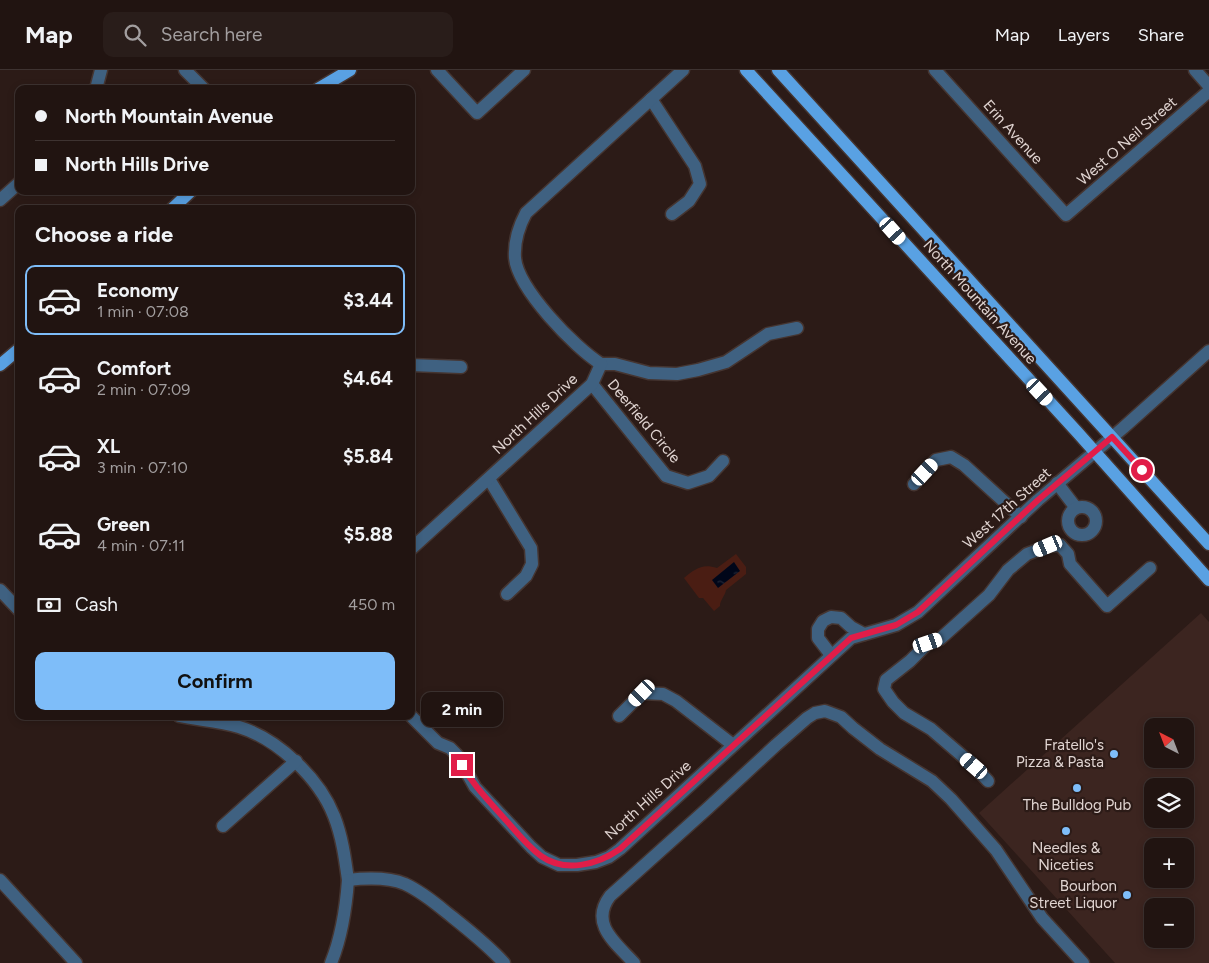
<!DOCTYPE html>
<html lang="en">
<head>
<meta charset="utf-8">
<style>
	:root { --surface:#211411; --page:#291d1a; --text:#f1f3f6; --muted:#a29e9f; --line:#3e3331; --accent:#7ebdf9 }
	body { margin:0; font-family:Figtree,sans-serif; background:var(--page); color:var(--text); height:100vh; display:flex; flex-direction:column; font-size:19px; white-space:nowrap }
	* { box-sizing:border-box; margin:0 }
	p { font-size:16px; color:var(--muted) }
	.icon { flex:none; width:28px; height:28px; fill:none; stroke:currentColor; stroke-width:2; stroke-linecap:round; stroke-linejoin:round }
	.map { position:relative; flex:1; overflow:hidden }
	.details { position:absolute; left:15px; top:135px; width:400px; height:515px; display:flex; flex-direction:column; background:var(--surface); border-radius:10px; box-shadow:0 2px 8px #0003,0 0 0 1px var(--line) }
	.details>* { flex:none }
	.hud { position:absolute; left:15px; top:15px; width:400px; height:110px; border-radius:10px; box-shadow:0 2px 8px #0003,0 0 0 1px var(--line); display:grid; align-content:center; height:110px; padding:0 20px; background:var(--surface) }
	.needle { width:32px; rotate:318deg }
	.buttons { position:absolute; left:1144px; top:648px; display:grid; gap:10px }
	.buttons a { display:grid; place-items:center; width:50px; height:50px; border-radius:10px; background:var(--surface); box-shadow:0 2px 8px #0003,0 0 0 1px var(--line); font-size:25px }
	.end { position:absolute; width:22px; height:22px; margin:-11px; border:6px solid #e11d48; background:#fff; box-shadow:0 0 0 2px #fff }
	.from { border-radius:50% }
	.bubble { position:absolute; height:35px; border-radius:10px; background:var(--surface); box-shadow:0 2px 8px #0003,0 0 0 1px var(--line); font-size:16px; font-weight:700; line-height:35px; text-align:center }
	.car { position:absolute; width:15px; height:30px; margin:-15px -8px; border-radius:6px; box-shadow:0 0 4px 1px #0007; background:linear-gradient(#fff 24%,#345 0 40%,#fff 0 76%,#345 0 86%,#fff 0) }
	.hud b { display:flex; align-items:center; gap:18px; height:48px; font-size:19px }
	.hud b+b { border-top:1px solid var(--line) }
	.hud i { width:12px; height:12px; background:var(--text) }
	ul { padding:0; list-style:none }
	li { display:flex; align-items:center; gap:15px; height:70px; margin:0 10px 8px; padding:0 10px; border:2px solid transparent; border-radius:10px }
	li div { flex:1 }
	li b { display:block; font-size:19px }
	li em { font-style:normal; font-weight:700 }
	li.current { border-color:var(--accent) }
	li>.icon { width:45px; height:45px; stroke-width:1.5 }
	h2 { padding:0 20px; font-size:22px; line-height:60px }
	.pay { display:flex; align-items:center; gap:12px; height:55px; padding:0 20px; font-size:19px }
	.pay p { margin-inline-start:auto }
	.cta { display:flex; gap:10px; margin-top:auto; padding:10px 20px }
	.cta a { flex:1; height:58px; border-radius:10px; background:var(--accent); color:#111; font-size:20px; font-weight:700; line-height:58px; text-align:center }
	header { display:flex; align-items:center; gap:30px; box-sizing:border-box; height:70px; padding:0 25px; background:var(--surface); border-bottom:1px solid var(--line) }
	header strong { font-size:24px }
	nav { display:flex; gap:28px; margin-inline-start:auto; font-size:18px }
	.search { width:350px; height:45px; background:var(--page); display:flex; align-items:center; gap:12px; box-sizing:border-box; padding:0 18px; border-radius:10px; color:var(--muted); font-size:19px }
	.map>svg:first-child { display:block }
	.built { fill:#3c2520; fill-rule:evenodd }
	.pitch { fill:#4a1d13 }
	.water { fill:url(#water-ripples) }
	.lines { fill:none; stroke-linecap:round; stroke-linejoin:round }
	.minor-casing { stroke:#453531; stroke-width:15 }
	.major-casing { stroke:#453531; stroke-width:15 }
	.minor { stroke:#3f6181; stroke-width:12 }
	.major { stroke:#59a1e3; stroke-width:12 }
	.route { stroke:#e11d48; stroke-width:6 }
	.poi-dot { fill:#7ebdf9; stroke:#2c1b17; stroke-width:2 }
	.labels { text-anchor:middle; dominant-baseline:central; stroke-width:4.5; stroke-linejoin:round; paint-order:stroke }
	.street-label { font-size:15px; fill:#e0d4d1; stroke:#2c1b17 }
	.poi-label { font-size:15px; fill:#e0d4d1; stroke:#2c1b17; text-anchor:end }
</style>
</head>
<body>
<header>
<strong>Map</strong>
<div class="search"><svg class="icon" aria-label="search" viewBox="0 0 24 24"><circle cx="10" cy="10" r="6"/><path d="M15 15l6 6"/></svg>Search here</div>
<nav><a>Map</a><a>Layers</a><a>Share</a></nav>
</header>
<div class="map">
<svg width="1209" height="893" viewBox="0 0 1209 893">
	<defs>
		<pattern id="water-ripples" width="26" height="14" patternUnits="userSpaceOnUse" patternTransform="scale(1.25)"><rect width="26" height="14" fill="#000619"/><path d="M2 4q2-2 4 0t4 0M15 11q2-2 4 0t4 0" fill="none" stroke="#252939"/></pattern>
	</defs>
	<rect width="100%" height="100%" fill="#2c1b17"/>
	<path class="built" d="M1201,543L1209,552V893H1115L979,743ZM1152,656H1185V689H1152ZM1152,716H1185V749H1152ZM1152,776H1185V809H1152ZM1152,836H1185V869H1152Z"/>
	<path class="pitch" d="M736,484L746,497V504L726,520C725,526 720,530 720,536L714,541L703,528H699L684,508C695,499 702,493 717,498Z"/>
	<polygon class="water" points="734,492 740,501 718,518 712,510"/>
	<g class="lines">
		<defs>
			<g id="minor">
				<polyline points="185,0 204,19"/>
				<polyline points="437,0 477,43 524,0"/>
				<polyline points="935,0 1066,145 1209,21"/>
				<polyline points="1195,0 1209,16"/>
				<polyline points="96,19 101,0"/>
				<polyline points="651,29 695,96 700,114 689,131 672,144"/>
				<polyline points="0,130 19,113"/>
				<polyline points="601,294 615,294 649,303 677,304 698,300 726,292 768,264 797,258"/>
				<polyline points="411,295 461,297"/>
				<polyline points="592,314 666,406 688,413 709,406 723,391"/>
				<polyline points="489,409 531,478 532,494 526,506 507,524"/>
				<polyline points="1057,413 1076,438"/>
				<polyline points="914,414 936,390 951,387 964,395 1021,447"/>
				<circle cx="1082" cy="451" r="14"/>
				<polyline points="1060,475 1068,484 1070,494 1107,536 1150,498"/>
				<path d="M411,479L592,314L601,294C575,278 518,219 515,188C514,172 519,156 526,143L683,0"/>
				<polyline points="0,520 19,540"/>
				<polyline points="831,585 818,568 818,559 823,551 831,547 841,548 851,557 864,564"/>
				<path d="M179,646C198,650 220,651 239,657C278,669 319,708 334,746C342,766 345,788 348,810C366,808 388,807 405,814C420,821 434,832 446,842C466,858 487,874 504,893"/>
				<polyline points="411,646 438,673 450,678 457,685 475,717 531,777 542,787 559,795 577,795 596,792 609,787 620,779 851,568 896,555 918,542 1038,430 1123,358 1209,281"/>
				<polyline points="619,646 642,623 663,624 676,631 733,675"/>
				<polyline points="988,711 974,696 931,659 904,643 893,632 884,619 886,610 910,591 928,573 940,569 989,525 1008,500 1027,484 1048,476 1060,475"/>
				<polyline points="223,756 296,691"/>
				<polyline points="0,810 76,893"/>
				<path d="M331,893C342,866 346,838 348,810"/>
				<path d="M634,893C616,873 589,854 610,826L708,738L776,675L807,648L815,643L825,641L841,647L853,658L880,679L932,711L951,729L996,780L1042,848L1083,893"/>
			</g>
			<g id="major">
				<polyline points="746,0 1078,363 1209,510"/>
				<polyline points="778,0 1209,474"/>
				<polyline points="318,19 350,0"/>
				<polyline points="172,139 191,121"/>
				<polyline points="0,295 19,279"/>
			</g>
		</defs>
		<use href="#minor" class="minor-casing"/>
		<use href="#major" class="major-casing"/>
		<use href="#minor" class="minor"/>
		<use href="#major" class="major"/>
	</g>
	<g class="lines">
		<path class="route" d="M462,695C473,715 488,730 503,747C515,760 526,775 541,786C565,803 597,795 620,779L851,568L896,555L918,542L1038,430L1112,367L1142,400"/>
	</g>
	<g class="poi-dot">
		<circle cx="1114" cy="684" r="5"/>
		<circle cx="1077" cy="718" r="5"/>
		<circle cx="1066" cy="761" r="5"/>
		<circle cx="1127" cy="825" r="5"/>
	</g>
	<g class="labels">
		<g class="street-label">
			<text transform="translate(1013 62) rotate(48)">Erin Avenue</text>
			<text transform="translate(1127 71) rotate(-41)">West O Neil Street</text>
			<text transform="translate(980 232) rotate(48)">North Mountain Avenue</text>
			<text transform="translate(535 344) rotate(-43)">North Hills Drive</text>
			<text transform="translate(644 351) rotate(50)">Deerfield Circle</text>
			<text transform="translate(1007 438) rotate(-42)">West 17th Street</text>
			<text transform="translate(648 730) rotate(-42)">North Hills Drive</text>
		</g>
		<g class="poi-label">
			<text x="1104" y="675">Fratello's<tspan x="1104" dy="17">Pizza &amp; Pasta</tspan></text>
			<text x="1077" y="735" text-anchor="middle">The Bulldog Pub</text>
			<text x="1066" y="778" text-anchor="middle">Needles &amp;<tspan x="1066" dy="17">Niceties</tspan></text>
			<text x="1117" y="816">Bourbon<tspan x="1117" dy="17">Street Liquor</tspan></text>
		</g>
	</g>
</svg>
<div class="buttons">
<a><svg class="needle" viewBox="-14 -14 28 28"><path d="M0-13l5 13h-10z" fill="#e53935"/><path d="M0 13l5-13h-10z" fill="#a29e9f"/></svg></a>
<a><svg class="icon" aria-label="layers" viewBox="0 0 24 24"><path d="M12 4l9 5-9 5-9-5zM3 14l9 5 9-5"/></svg></a>
<a>+</a>
<a>−</a>
</div>
<i class="end from" style="left:1142px;top:400px"></i>
<i class="end" style="left:462px;top:695px"></i>
<div class="bubble" style="left:421px;top:622px;width:82px">2 min</div>
<i class="car" style="left:893px;top:161px;rotate:138deg"></i>
<i class="car" style="left:1040px;top:322px;rotate:137deg"></i>
<i class="car" style="left:925px;top:402px;rotate:43deg"></i>
<i class="car" style="left:1048px;top:476px;rotate:247deg"></i>
<i class="car" style="left:928px;top:573px;rotate:71deg"></i>
<i class="car" style="left:642px;top:623px;rotate:224deg"></i>
<i class="car" style="left:974px;top:696px;rotate:311deg"></i>
<div class="hud">
<b><i class="from"></i>North Mountain Avenue</b>
<b><i></i>North Hills Drive</b>
</div>
<section class="details">
<h2>Choose a ride</h2>
<ul>
<li class="current"><svg class="icon" aria-label="car" viewBox="0 0 24 24"><path d="M5 17H2v-5l4-1 3-4h7l3 4 3 1v5h-3M9 17h6M6 11h13"/><circle cx="7" cy="17" r="2"/><circle cx="17" cy="17" r="2"/></svg><div><b>Economy</b><p>1 min · 07:08</p></div><em>$3.44</em></li>
<li><svg class="icon" aria-label="car" viewBox="0 0 24 24"><path d="M5 17H2v-5l4-1 3-4h7l3 4 3 1v5h-3M9 17h6M6 11h13"/><circle cx="7" cy="17" r="2"/><circle cx="17" cy="17" r="2"/></svg><div><b>Comfort</b><p>2 min · 07:09</p></div><em>$4.64</em></li>
<li><svg class="icon" aria-label="car" viewBox="0 0 24 24"><path d="M5 17H2v-5l4-1 3-4h7l3 4 3 1v5h-3M9 17h6M6 11h13"/><circle cx="7" cy="17" r="2"/><circle cx="17" cy="17" r="2"/></svg><div><b>XL</b><p>3 min · 07:10</p></div><em>$5.84</em></li>
<li><svg class="icon" aria-label="car" viewBox="0 0 24 24"><path d="M5 17H2v-5l4-1 3-4h7l3 4 3 1v5h-3M9 17h6M6 11h13"/><circle cx="7" cy="17" r="2"/><circle cx="17" cy="17" r="2"/></svg><div><b>Green</b><p>4 min · 07:11</p></div><em>$5.88</em></li>
</ul>
<div class="pay"><svg class="icon" aria-label="cash" viewBox="0 0 24 24"><path d="M3 7h18v10H3z"/><circle cx="12" cy="12" r="2"/></svg>Cash<p>450 m</p></div>
<div class="cta"><a>Confirm</a></div>
</section>
</div>
</body>
</html>
